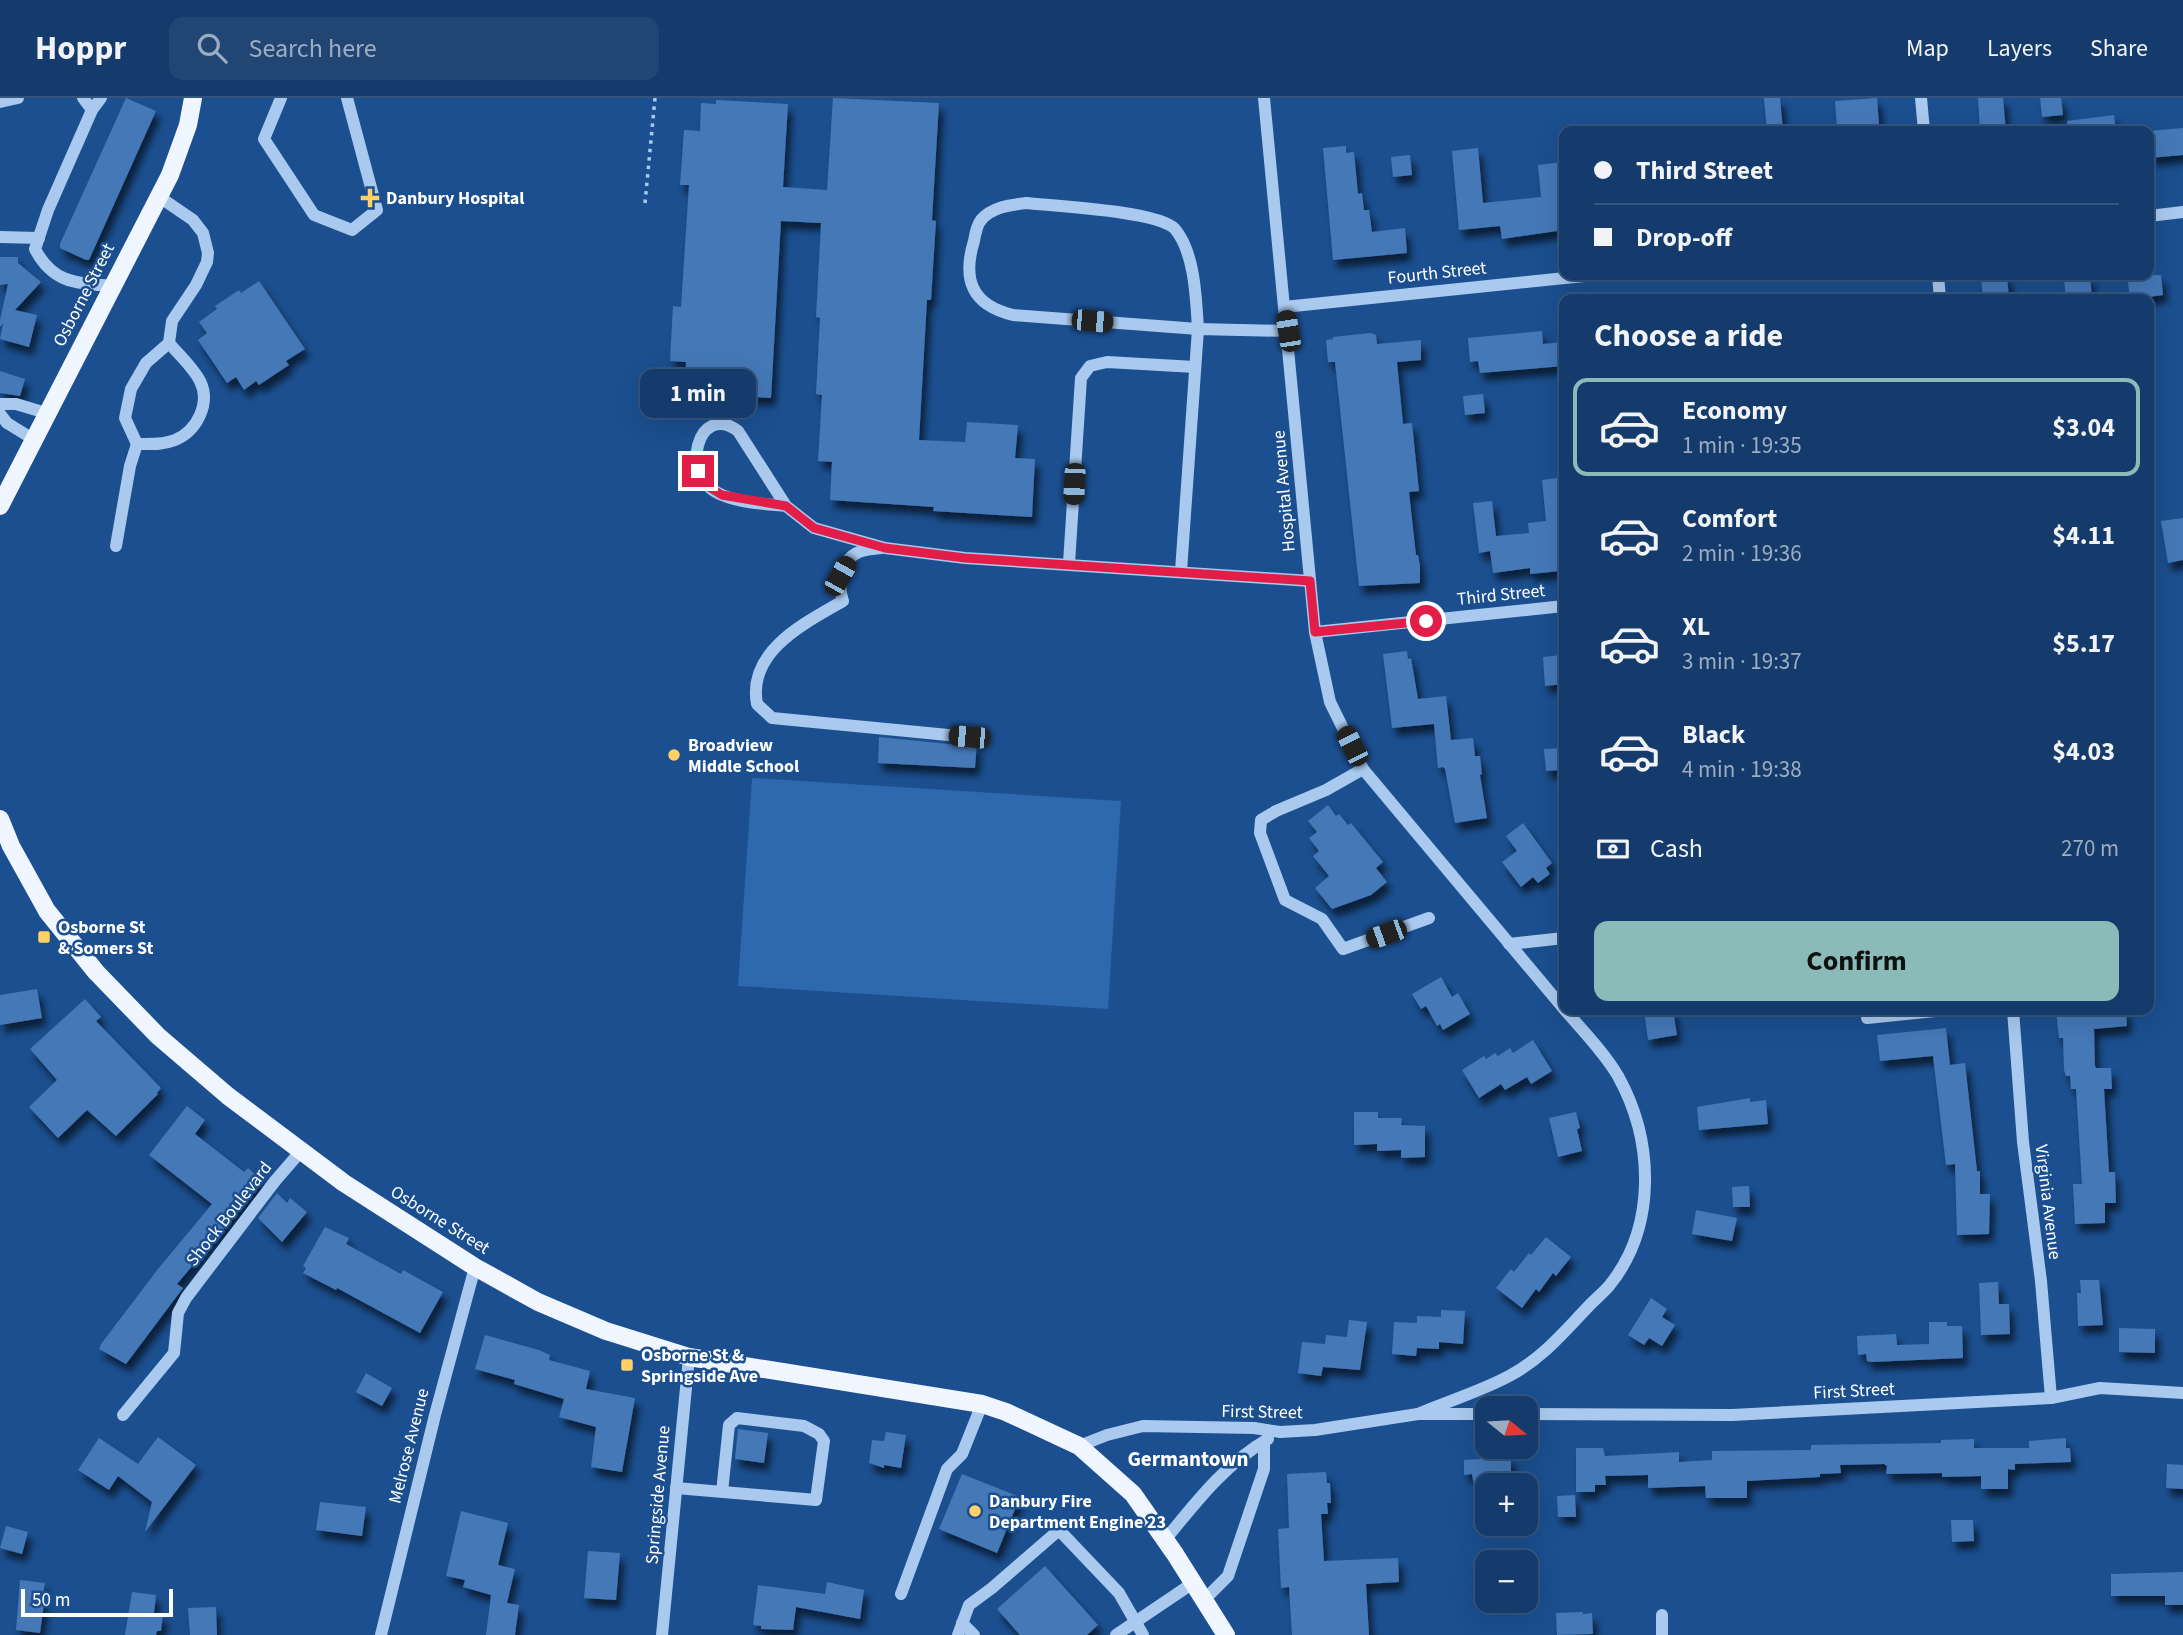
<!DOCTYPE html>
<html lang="en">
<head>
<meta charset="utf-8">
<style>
	:root { --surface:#143b6b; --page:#214673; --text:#f1f3f6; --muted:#9dadc1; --line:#33557e; --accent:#8bbbb9 }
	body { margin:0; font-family:"Source Sans 3",sans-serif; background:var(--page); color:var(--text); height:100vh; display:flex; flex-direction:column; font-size:26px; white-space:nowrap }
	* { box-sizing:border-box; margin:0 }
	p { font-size:23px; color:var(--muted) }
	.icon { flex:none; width:38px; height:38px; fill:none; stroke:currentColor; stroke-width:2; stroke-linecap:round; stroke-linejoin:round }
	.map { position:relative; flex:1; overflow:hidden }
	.sheet { position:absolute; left:1559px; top:196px; width:595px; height:721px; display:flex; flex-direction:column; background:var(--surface); border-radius:14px; box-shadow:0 7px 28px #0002,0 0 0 2px var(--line) }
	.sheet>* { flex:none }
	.hud { position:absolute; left:1559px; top:28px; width:595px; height:154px; border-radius:14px; box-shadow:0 7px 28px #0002,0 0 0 2px var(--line); display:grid; align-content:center; height:154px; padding:0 35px; background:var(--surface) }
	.needle { width:46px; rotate:108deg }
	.buttons { position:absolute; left:1475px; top:1298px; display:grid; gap:14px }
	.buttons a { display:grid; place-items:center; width:63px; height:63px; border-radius:14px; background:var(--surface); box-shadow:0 7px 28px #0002,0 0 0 2px var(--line); font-size:35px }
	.scale { position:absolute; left:21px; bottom:18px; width:152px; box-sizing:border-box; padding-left:7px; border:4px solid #fff; border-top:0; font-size:19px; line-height:24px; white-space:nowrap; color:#fff; -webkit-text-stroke:5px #1b4f8f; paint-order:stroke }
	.end { position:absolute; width:32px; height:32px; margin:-16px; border:9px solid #e11d48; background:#fff; box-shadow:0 0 0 4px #fff }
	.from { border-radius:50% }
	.bubble { position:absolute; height:49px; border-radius:14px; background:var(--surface); box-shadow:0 7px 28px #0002,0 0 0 2px var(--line); font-size:23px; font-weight:700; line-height:49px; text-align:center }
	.car { position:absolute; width:21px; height:42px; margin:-21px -10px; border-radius:9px; box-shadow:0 0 5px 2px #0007; background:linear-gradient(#222 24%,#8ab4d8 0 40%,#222 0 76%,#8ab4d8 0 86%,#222 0) }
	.hud b { display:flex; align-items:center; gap:24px; height:66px; font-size:26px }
	.hud b+b { border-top:2px solid var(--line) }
	.hud i { width:18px; height:18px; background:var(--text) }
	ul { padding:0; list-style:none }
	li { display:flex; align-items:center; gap:21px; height:98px; margin:0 14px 10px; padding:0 21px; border:4px solid transparent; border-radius:14px }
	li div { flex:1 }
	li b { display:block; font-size:26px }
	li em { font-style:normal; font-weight:700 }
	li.active { border-color:var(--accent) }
	li>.icon { width:63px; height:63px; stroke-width:1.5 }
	h2 { padding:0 35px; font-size:32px; line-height:84px }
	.pay { display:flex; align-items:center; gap:18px; height:77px; padding:0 35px; font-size:26px }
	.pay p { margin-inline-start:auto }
	.primary-button { display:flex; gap:14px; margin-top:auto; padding:14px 35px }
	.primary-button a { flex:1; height:80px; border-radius:14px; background:var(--accent); color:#111; font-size:28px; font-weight:700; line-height:80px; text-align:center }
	header { display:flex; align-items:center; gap:42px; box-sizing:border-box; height:98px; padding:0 35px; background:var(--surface); border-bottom:2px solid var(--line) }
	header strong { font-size:33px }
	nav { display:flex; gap:38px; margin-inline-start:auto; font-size:24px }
	.search { width:490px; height:63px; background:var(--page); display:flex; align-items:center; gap:18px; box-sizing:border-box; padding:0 24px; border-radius:14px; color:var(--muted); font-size:26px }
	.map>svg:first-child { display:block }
	.green { fill:#2e69ad }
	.building { fill:#4478b7; filter:url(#shadow) }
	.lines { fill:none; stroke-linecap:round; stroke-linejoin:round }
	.path { stroke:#a9c9ee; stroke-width:3.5; stroke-dasharray:3.5 5; stroke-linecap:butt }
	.minor { stroke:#a9c9ee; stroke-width:12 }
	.major { stroke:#f0f6ff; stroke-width:18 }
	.route { stroke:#e11d48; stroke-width:9 }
	.poi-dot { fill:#ffd166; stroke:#1b4f8f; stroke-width:2.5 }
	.labels { text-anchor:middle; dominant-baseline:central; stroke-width:5; stroke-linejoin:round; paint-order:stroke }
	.poi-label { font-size:18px; font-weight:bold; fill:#fff; stroke:#1b4f8f; text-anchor:start }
	.street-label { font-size:18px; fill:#fff; stroke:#1b4f8f }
	.quarter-label { font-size:21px; font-weight:bold; fill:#fff; stroke:#1b4f8f }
</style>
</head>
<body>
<header>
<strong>Hoppr</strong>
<div class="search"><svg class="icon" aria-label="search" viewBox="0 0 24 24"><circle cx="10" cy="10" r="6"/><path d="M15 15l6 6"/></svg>Search here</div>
<nav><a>Map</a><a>Layers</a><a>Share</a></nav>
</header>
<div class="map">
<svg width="2183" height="1537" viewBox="0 0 2183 1537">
	<defs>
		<filter id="shadow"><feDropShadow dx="4.5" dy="8" stdDeviation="3.5" flood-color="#0009"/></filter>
	</defs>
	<rect width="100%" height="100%" fill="#1b4f8f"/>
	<polygon class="green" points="752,680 1121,703 1108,911 738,888"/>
	<g class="building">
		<polygon points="126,0 156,13 89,162 86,162 60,150 60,146"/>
		<polygon points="833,0 939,5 932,122 936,123 931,202 927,202 919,342 965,344 967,324 1018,327 1015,360 1035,361 1032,419 933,413 934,409 830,402 832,364 818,363 822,297 816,296 820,220 816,219 821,125 781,123 771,300 699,296 699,292 685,291 686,264 670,263 673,208 681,209 689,87 680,87 684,32 700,33 701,5 716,6 716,2 788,6 783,89 827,92"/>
		<polygon points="1764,0 1780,0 1783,33 1767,33"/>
		<polygon points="1877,0 1879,26 1837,30 1835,3"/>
		<polygon points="1978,0 2003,0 2006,33 1980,33"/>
		<polygon points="2040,0 2061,0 2063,17 2042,19"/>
		<polygon points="2114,17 2116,33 2068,33 2067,23"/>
		<polygon points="2183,30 2183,57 2149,60 2149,33"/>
		<polygon points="1346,48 1346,55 1354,54 1358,96 1362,95 1364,112 1369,112 1372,134 1405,130 1407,155 1333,162 1323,50"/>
		<polygon points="1478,50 1483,105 1541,99 1538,67 1563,64 1564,132 1502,141 1500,128 1459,132 1452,53"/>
		<polygon points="1410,57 1412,77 1393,79 1391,59"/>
		<polygon points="0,159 18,159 18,165 41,184 15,212 37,217 29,249 0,241 3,225 0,229 0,222 8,186 0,187"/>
		<polygon points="2007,177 2009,201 1983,201 1981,179"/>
		<polygon points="2127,177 2161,177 2163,197 2148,199 2148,201 2130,201"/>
		<polygon points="2090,178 2092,201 2066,201 2064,181"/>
		<polygon points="259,183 305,251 286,263 289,267 259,287 256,283 244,292 236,279 227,285 198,242 207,235 199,224 217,211 215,208 239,192 241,195"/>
		<polygon points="1542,233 1543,246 1564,244 1564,268 1480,275 1478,263 1470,264 1468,240"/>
		<polygon points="1370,235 1376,237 1377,246 1421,242 1421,262 1397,264 1403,326 1412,325 1419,393 1409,394 1416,457 1418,457 1420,468 1420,485 1359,488 1335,264 1328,264 1326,242 1333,241 1333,239"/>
		<polygon points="0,273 25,281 20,298 0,295"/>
		<polygon points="1483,296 1485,315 1465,317 1463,298"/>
		<polygon points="1564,379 1564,442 1558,443 1561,473 1530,476 1530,470 1493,475 1490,453 1479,455 1473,405 1492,403 1496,438 1529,435 1528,425 1546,423 1542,382"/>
		<polygon points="2183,420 2183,462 2168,465 2161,423"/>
		<polygon points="1407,553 1408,561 1411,560 1418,601 1446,598 1451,642 1473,640 1475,658 1480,658 1482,676 1480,677 1487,720 1455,725 1445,671 1443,669 1438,670 1434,626 1392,630 1383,556"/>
		<polygon points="1562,557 1564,557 1564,586 1545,588 1543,559"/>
		<polygon points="879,639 968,648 973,647 977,642 975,670 878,665"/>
		<polygon points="1564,650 1564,672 1546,673 1544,651"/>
		<polygon points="1328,707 1336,718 1339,716 1348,727 1351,725 1383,764 1376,770 1387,784 1371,797 1332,811 1315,790 1329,778 1313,758 1319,753 1309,740 1317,734 1308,723"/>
		<polygon points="1523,725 1552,765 1546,770 1550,776 1538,785 1533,779 1521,789 1502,764 1517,753 1506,738"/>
		<polygon points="1441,879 1452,899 1458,895 1470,916 1443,932 1440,926 1437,928 1426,908 1421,911 1412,896"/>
		<polygon points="37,891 42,920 0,927 0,897"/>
		<polygon points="85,901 101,919 96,923 161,990 157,995 158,996 116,1038 87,1012 58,1040 29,1009 57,982 30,951"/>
		<polygon points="1644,912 1673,912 1677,937 1648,942"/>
		<polygon points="2126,912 2127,928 2094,931 2095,968 2096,970 2111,970 2112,991 2104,991 2109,1074 2115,1074 2116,1105 2105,1105 2105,1125 2075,1126 2073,1086 2082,1086 2076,991 2071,991 2070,978 2066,978 2064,972 2063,940 2059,940 2056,913"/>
		<polygon points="1946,930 1950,967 1965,965 1977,1073 1980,1073 1980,1096 1990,1096 1989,1136 1957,1137 1955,1066 1946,1067 1933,958 1880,963 1877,937"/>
		<polygon points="1533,942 1552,973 1531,986 1527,979 1505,992 1501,986 1479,1000 1462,972 1484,958 1486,961 1495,955 1498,958 1510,950 1513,955"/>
		<polygon points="1750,1000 1750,1004 1766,1002 1768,1026 1699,1032 1697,1009"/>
		<polygon points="187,1008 205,1022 195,1036 244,1074 248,1070 263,1084 177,1186 183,1190 126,1266 99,1251 101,1246 158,1171 212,1106 149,1057"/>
		<polygon points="1354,1014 1378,1014 1378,1020 1402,1020 1401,1027 1425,1028 1425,1059 1401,1060 1401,1052 1377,1053 1377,1046 1354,1047"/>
		<polygon points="1576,1014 1580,1030 1577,1031 1582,1053 1558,1059 1549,1020"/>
		<polygon points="1749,1088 1750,1109 1733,1109 1732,1089"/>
		<polygon points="277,1095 287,1105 290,1100 307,1114 282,1144 258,1120"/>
		<polygon points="1696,1112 1737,1120 1732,1143 1692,1136"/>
		<polygon points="325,1129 349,1140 346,1146 401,1176 403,1172 443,1194 420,1235 337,1190 336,1192 303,1175 306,1170 303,1168"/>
		<polygon points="1546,1139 1571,1159 1556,1178 1553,1175 1539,1194 1536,1191 1522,1210 1496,1190 1511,1171 1514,1174 1529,1155 1531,1157"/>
		<polygon points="2080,1182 2099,1182 2103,1227 2078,1228 2077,1195 2081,1195"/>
		<polygon points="1998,1184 1999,1206 2009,1206 2010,1236 1981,1237 1979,1185"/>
		<polygon points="1651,1200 1667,1211 1662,1219 1675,1227 1662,1248 1649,1240 1644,1247 1628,1237"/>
		<polygon points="1441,1212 1465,1213 1463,1246 1439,1244 1439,1251 1417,1250 1416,1258 1392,1256 1394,1224 1417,1225 1417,1218 1441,1219"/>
		<polygon points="1349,1222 1367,1224 1360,1272 1323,1269 1321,1278 1298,1275 1302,1244 1325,1246 1326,1237 1347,1239"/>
		<polygon points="1929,1224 1947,1224 1947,1228 1962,1228 1963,1260 1871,1264 1867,1263 1866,1256 1858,1257 1857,1238 1896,1236 1897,1247 1929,1246"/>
		<polygon points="2119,1230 2155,1231 2155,1255 2119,1254"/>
		<polygon points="485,1237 539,1252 550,1257 549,1262 590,1273 586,1291 635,1300 622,1374 591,1369 596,1329 559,1319 564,1301 514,1286 515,1282 475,1271"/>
		<polygon points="366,1275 392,1290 382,1308 356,1294"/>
		<polygon points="738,1331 768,1335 764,1365 735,1361"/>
		<polygon points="886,1334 906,1337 901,1370 884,1367 884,1370 869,1365 872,1342 884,1343"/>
		<polygon points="158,1339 196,1367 145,1434 152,1404 118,1378 109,1392 78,1372 99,1340 138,1366"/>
		<polygon points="2066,1340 2066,1350 2070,1350 2071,1364 2015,1366 2015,1372 2008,1371 2008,1391 1981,1391 1981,1378 1942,1379 1942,1375 1886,1376 1887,1368 1884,1366 1840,1367 1841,1375 1820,1376 1820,1379 1747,1383 1747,1400 1706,1400 1705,1388 1648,1390 1648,1377 1605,1378 1606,1387 1595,1387 1595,1394 1576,1394 1576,1350 1603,1350 1605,1358 1679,1354 1679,1364 1712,1362 1712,1353 1811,1352 1811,1347 1941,1345 1941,1342 1974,1341 1974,1350 2029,1350 2029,1343"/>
		<polygon points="1511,1359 1511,1374 1498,1375 1498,1385 1496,1388 1474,1388 1472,1376 1464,1377 1464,1362"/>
		<polygon points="2167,1366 2183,1367 2183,1391 2166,1390"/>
		<polygon points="1326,1374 1327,1385 1330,1385 1331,1405 1327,1405 1328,1416 1321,1416 1324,1463 1398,1460 1399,1484 1366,1486 1369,1537 1292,1537 1289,1489 1281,1490 1278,1431 1289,1430 1287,1376"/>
		<polygon points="962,1376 1020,1399 997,1455 939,1431"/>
		<polygon points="1575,1397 1576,1419 1558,1419 1557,1398"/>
		<polygon points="320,1404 366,1409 362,1438 316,1432"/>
		<polygon points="461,1413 508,1425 498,1467 515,1471 507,1505 519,1507 515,1537 486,1537 491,1497 463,1489 465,1482 446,1478"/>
		<polygon points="1951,1422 1973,1422 1974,1443 1952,1444"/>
		<polygon points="6,1428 28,1434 22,1456 0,1450"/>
		<polygon points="588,1453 620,1455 616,1502 584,1500"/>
		<polygon points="1045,1468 1098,1527 1087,1537 1020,1537 997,1511"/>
		<polygon points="2183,1474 2183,1507 2165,1507 2165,1498 2111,1498 2111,1476"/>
		<polygon points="20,1482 45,1485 41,1506 44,1506 40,1535 16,1532"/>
		<polygon points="827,1484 864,1492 860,1521 796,1509 793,1532 761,1531 761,1528 753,1527 758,1487 825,1496"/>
		<polygon points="132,1494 156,1497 154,1515 163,1517 161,1533 157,1533 156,1537 125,1537"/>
		<polygon points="216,1509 217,1537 190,1537 188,1510"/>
		<polygon points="1583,1514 1583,1516 1592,1515 1593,1536 1557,1537 1556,1515"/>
	</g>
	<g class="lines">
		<polyline class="path" points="645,105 655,0"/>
		<g class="minor">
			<polyline points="83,0 92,12"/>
			<path d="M101,0L92,12L48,112L35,151C53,186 77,185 113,188"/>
			<polyline points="281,0 264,41 314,117 352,132 377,112 347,0"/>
			<polyline points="1264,0 1315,534 1330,604 1363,671 1564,911"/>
			<polyline points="1921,0 1924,33"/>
			<polyline points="0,4 18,0"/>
			<path d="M1026,105C1054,108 1158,113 1175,131C1195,155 1196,201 1198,231L1013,217C972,207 962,182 974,143C975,137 977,127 981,122C992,109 1010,107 1026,105Z"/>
			<polyline points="2149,118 2183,114"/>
			<polyline points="0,139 39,140"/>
			<polyline points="1938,177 1940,201"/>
			<polyline points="1284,209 1594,177"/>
			<polyline points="0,306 16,306 46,315"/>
			<polyline points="0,316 7,325 33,341"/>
			<polyline points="137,346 125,320 131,291 146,265 169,245"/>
			<path d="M786,408C766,406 741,405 722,397C677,379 698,303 738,333L786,408L814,430L885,450L965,460L1310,483"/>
			<path d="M116,448L130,368L137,346C150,346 163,347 175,342C197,333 211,305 200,283C193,269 179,257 169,245L172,223L196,187L207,164L208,155L203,135L193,122L158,98"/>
			<path d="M881,450C875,451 865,451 859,454C840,462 837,486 843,503C805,525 747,553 757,606L772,620L969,639"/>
			<polyline points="1069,465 1081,280 1090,268 1107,264 1195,269"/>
			<polyline points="1181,473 1198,231 1288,233"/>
			<polyline points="1315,534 1564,508"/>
			<polyline points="1363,671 1326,692 1276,713 1261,722 1260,735 1285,802 1322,821 1343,851 1429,820"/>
			<polyline points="1509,846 1564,840"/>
			<polyline points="2013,912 2023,1044 2041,1183 2051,1300"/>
			<polyline points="1867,920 1945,912"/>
			<path d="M1418,1316C1448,1303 1482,1293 1511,1277C1542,1260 1562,1236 1586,1211C1593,1203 1602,1196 1609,1188C1657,1129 1654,1043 1618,978C1604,954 1583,933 1565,912"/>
			<polyline points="1526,1316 1732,1317 2051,1300 2100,1290 2183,1295"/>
			<polyline points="123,1317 174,1255 178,1215 186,1200 275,1083 301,1053"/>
			<polyline points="1079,1348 1107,1337 1143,1328 1254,1330 1280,1334 1315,1332 1418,1316 1488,1316"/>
			<polyline points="676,1390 816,1402 824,1343 819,1336 804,1328 737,1320 729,1327 722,1394"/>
			<path d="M1165,1442C1196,1404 1225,1366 1268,1341"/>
			<polyline points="901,1496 947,1371 962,1356 982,1306"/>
			<polyline points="1204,1502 1228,1478 1264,1371 1264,1344"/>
			<polyline points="1662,1517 1662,1537"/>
			<polyline points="962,1525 974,1537"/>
			<polyline points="381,1537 435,1317 475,1169"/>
			<polyline points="662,1537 689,1259"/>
			<polyline points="958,1537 969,1507 992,1490 1059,1432 1119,1495 1143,1537"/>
			<polyline points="1116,1537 1193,1485"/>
		</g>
		<g class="major">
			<polyline points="0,408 170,77 188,27 193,0"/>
			<polyline points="0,721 11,748 47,813 96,874 158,938 228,998 344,1085 475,1169 538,1204 606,1233 689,1259 982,1306 1006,1314 1079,1348 1133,1396 1175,1456 1226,1537"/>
		</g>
	</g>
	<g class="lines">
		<polyline class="route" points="698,373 707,388 722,397 786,408 814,430 885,450 965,460 1310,483 1315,534 1426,523"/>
	</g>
	<g class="poi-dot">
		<path d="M366.5 89.5h7v7h7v7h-7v7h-7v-7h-7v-7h7z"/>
		<circle cx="674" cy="657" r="7"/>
		<rect x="37" y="832" width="14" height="14" rx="3.5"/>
		<rect x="620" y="1260" width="14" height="14" rx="3.5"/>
		<circle cx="975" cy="1413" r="7"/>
	</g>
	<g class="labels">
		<g class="poi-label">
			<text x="386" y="100">Danbury Hospital</text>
			<text x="688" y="647">Broadview<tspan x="688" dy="21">Middle School</tspan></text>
			<text x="58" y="829">Osborne St<tspan x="58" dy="21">&amp; Somers St</tspan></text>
			<text x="641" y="1257">Osborne St &amp;<tspan x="641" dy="21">Springside Ave</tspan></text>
			<text x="989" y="1403">Danbury Fire<tspan x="989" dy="21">Department Engine 23</tspan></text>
		</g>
		<g class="street-label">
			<text transform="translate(1437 175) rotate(-6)">Fourth Street</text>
			<text transform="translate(84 197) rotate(-63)">Osborne Street</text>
			<text transform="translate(1284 393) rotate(-95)">Hospital Avenue</text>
			<text transform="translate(1501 497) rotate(-6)">Third Street</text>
			<text transform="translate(2048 1104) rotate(83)">Virginia Avenue</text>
			<text transform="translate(229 1116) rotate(-52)">Shock Boulevard</text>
			<text transform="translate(440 1122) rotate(32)">Osborne Street</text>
			<text transform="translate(1854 1293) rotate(-3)">First Street</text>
			<text transform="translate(1262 1314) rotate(1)">First Street</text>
			<text transform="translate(409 1348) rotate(-76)">Melrose Avenue</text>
			<text transform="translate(658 1397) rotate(-85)">Springside Avenue</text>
		</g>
		<g class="quarter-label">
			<text x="1188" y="1361">Germantown</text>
		</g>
	</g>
</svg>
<div class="buttons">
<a><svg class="needle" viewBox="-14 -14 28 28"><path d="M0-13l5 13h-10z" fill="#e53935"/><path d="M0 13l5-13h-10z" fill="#9dadc1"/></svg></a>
<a>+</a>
<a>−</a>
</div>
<div class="scale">50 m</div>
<i class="end from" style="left:1426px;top:523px"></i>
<i class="end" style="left:698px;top:373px"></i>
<div class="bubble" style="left:640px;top:271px;width:116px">1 min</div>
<i class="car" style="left:1092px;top:223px;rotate:95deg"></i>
<i class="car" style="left:1288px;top:233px;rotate:351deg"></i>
<i class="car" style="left:1074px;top:386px;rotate:183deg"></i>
<i class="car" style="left:840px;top:478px;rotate:29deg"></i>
<i class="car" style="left:969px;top:639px;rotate:275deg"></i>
<i class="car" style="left:1352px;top:648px;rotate:333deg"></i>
<i class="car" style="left:1386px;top:836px;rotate:250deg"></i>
<div class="hud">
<b><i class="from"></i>Third Street</b>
<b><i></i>Drop-off</b>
</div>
<section class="sheet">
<h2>Choose a ride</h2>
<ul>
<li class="active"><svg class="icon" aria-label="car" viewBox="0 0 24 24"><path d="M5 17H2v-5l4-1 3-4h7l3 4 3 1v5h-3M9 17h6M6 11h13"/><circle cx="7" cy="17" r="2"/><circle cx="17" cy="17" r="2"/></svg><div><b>Economy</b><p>1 min · 19:35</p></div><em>$3.04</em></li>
<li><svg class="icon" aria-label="car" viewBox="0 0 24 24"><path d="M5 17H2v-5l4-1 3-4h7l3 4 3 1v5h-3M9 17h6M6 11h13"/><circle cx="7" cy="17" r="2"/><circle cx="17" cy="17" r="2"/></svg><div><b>Comfort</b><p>2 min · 19:36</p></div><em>$4.11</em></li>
<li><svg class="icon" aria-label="car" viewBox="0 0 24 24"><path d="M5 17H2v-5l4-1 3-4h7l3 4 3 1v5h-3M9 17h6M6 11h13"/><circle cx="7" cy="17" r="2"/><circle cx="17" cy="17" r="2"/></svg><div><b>XL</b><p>3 min · 19:37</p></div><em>$5.17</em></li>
<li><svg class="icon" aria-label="car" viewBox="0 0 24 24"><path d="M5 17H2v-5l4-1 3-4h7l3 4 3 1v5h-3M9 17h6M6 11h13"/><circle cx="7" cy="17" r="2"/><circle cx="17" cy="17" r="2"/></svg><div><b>Black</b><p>4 min · 19:38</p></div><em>$4.03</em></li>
</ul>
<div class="pay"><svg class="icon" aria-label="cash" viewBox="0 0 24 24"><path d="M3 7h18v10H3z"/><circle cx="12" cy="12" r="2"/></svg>Cash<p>270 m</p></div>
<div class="primary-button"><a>Confirm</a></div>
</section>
</div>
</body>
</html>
